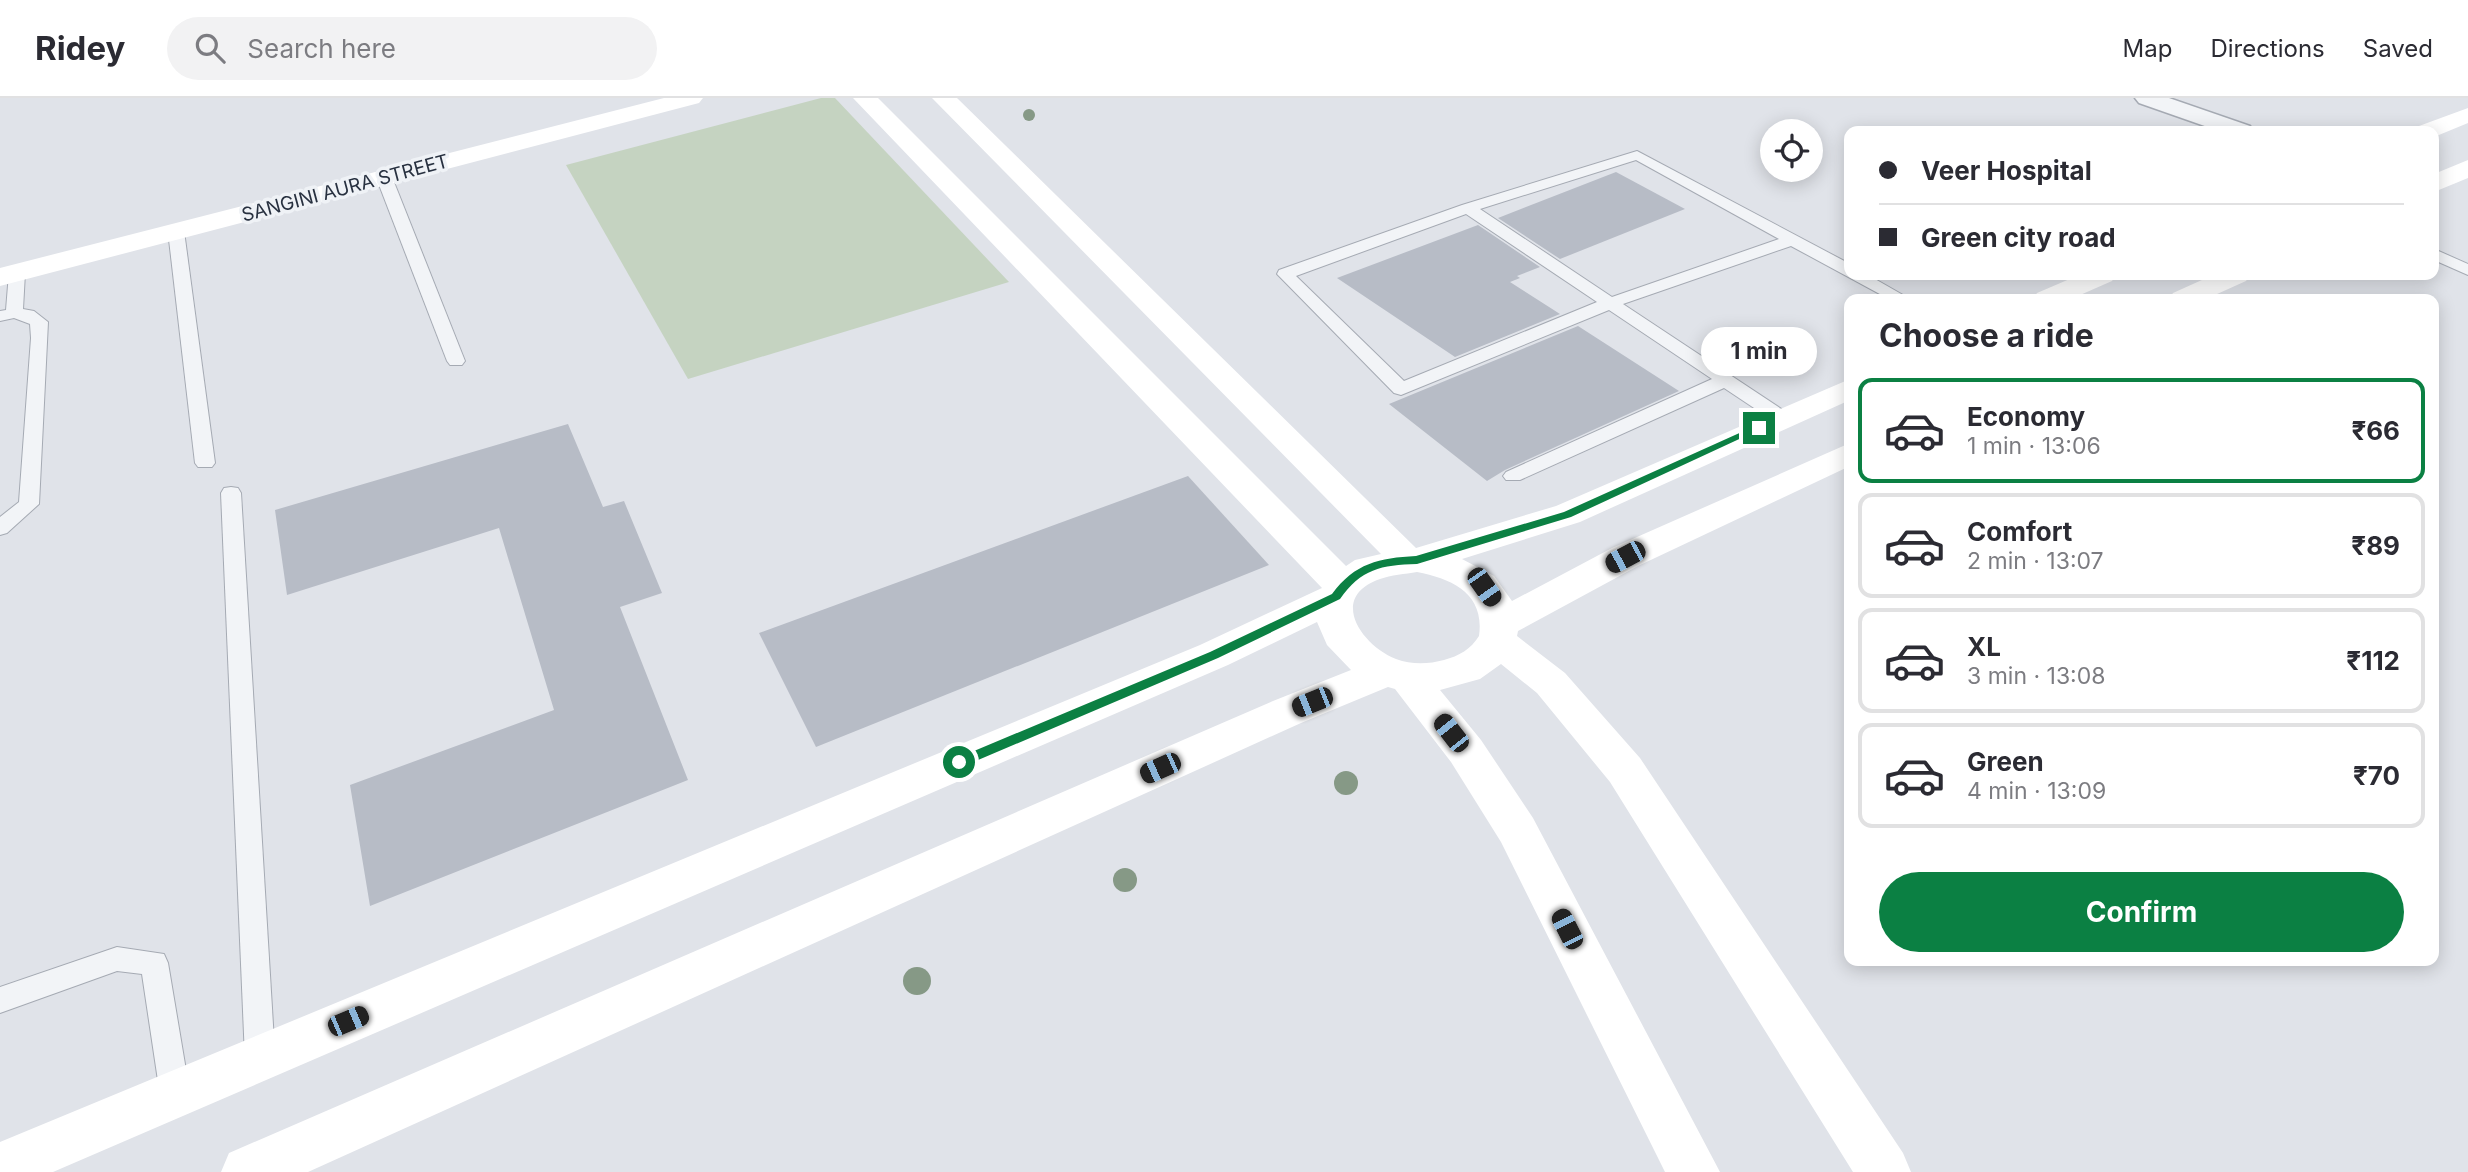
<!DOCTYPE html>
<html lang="en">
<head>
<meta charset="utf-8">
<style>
	:root { --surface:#fff; --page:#f2f2f3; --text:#2b2b33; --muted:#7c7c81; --line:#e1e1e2; --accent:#0b8043 }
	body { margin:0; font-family:Inter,sans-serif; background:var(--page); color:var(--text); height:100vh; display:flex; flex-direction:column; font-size:26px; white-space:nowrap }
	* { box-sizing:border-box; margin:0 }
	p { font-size:23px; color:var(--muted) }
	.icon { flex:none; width:38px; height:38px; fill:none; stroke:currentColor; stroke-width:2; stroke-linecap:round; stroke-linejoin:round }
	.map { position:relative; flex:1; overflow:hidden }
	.drawer { position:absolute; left:1844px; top:196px; width:595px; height:672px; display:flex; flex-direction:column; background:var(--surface); border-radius:14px; box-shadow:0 4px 18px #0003 }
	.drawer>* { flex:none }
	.banner { position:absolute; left:1844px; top:28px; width:595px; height:154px; border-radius:14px; box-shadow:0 4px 18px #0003; display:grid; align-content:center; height:154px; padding:0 35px; background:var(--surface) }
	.fabs { position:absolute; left:1760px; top:21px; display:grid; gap:14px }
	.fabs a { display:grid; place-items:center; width:63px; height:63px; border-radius:50%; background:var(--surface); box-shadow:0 4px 18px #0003; font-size:35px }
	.end { position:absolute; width:32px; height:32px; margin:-16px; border:9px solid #0b8043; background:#fff; box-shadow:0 0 0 4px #fff }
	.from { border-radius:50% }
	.bubble { position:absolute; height:49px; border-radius:24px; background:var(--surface); box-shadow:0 4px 18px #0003; font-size:23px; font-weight:700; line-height:49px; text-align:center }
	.car { position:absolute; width:21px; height:42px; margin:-21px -10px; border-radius:9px; box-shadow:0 0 5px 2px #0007; background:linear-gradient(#222 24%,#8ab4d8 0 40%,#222 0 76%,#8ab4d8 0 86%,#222 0) }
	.banner b { display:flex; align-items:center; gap:24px; height:66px; font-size:26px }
	.banner b+b { border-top:2px solid var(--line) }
	.banner i { width:18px; height:18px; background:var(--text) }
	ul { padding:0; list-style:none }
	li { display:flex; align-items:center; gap:21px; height:105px; margin:0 14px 10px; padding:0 21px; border:4px solid var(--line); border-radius:14px }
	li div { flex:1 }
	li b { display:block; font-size:26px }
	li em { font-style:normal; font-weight:700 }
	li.on { border-color:var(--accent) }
	li>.icon { width:63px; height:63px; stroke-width:1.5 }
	h2 { padding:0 35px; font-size:32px; line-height:84px }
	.cta { display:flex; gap:14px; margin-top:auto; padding:14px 35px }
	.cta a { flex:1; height:80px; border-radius:42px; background:var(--accent); color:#fff; font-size:28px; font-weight:700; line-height:80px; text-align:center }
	header { display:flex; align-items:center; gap:42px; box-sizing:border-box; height:98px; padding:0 35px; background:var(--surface); border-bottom:2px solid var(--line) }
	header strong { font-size:33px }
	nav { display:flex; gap:38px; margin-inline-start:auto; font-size:24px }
	.search { width:490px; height:63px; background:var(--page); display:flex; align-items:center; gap:18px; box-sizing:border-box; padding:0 24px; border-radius:38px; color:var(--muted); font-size:26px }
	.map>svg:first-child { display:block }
	.green { fill:#c5d3c1 }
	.building { fill:#b7bcc6 }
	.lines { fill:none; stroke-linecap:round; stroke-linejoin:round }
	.lane-casing { stroke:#a5aab3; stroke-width:2 }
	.street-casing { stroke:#a5aab3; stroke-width:3 }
	.lane { fill:#f2f4f7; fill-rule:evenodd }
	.street { fill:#f2f4f7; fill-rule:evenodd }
	.secondary { fill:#fff; fill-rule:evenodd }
	.tree { fill:#869986 }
	.route { fill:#0b8043 }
	.labels { text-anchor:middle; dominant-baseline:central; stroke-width:7; stroke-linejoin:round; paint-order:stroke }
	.far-street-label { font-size:19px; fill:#283140; stroke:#eff2f6 }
</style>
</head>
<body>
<header>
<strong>Ridey</strong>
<div class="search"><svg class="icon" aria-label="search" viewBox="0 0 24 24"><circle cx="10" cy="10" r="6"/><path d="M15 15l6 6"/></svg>Search here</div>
<nav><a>Map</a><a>Directions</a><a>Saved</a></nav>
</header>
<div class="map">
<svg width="2468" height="1074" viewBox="0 0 2468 1074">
	<rect width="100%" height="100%" fill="#e0e3e9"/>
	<polygon class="green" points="821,0 835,0 1009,184 688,281 566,67"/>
	<g class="building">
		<polygon points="1616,74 1685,111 1560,161 1498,120"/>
		<polygon points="1478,127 1540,169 1517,178 1520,180 1510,184 1560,216 1455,259 1337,180"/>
		<polygon points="1578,228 1679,293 1505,372 1487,383 1389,306"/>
		<polygon points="568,326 603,409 624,403 662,495 620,509 688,682 370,808 350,687 554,612 499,430 287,497 275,412"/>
		<polygon points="1188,378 1269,467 816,649 759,535"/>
	</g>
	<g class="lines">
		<defs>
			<g id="lane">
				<path d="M1637,53L1850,166V177H1868L1910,201H1889L1791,148L1623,206L1789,316L1792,320L1789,324H1775L1724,290L1520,382H1506L1503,378L1506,374L1712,281L1609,212L1401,297L1394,295L1277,176L1279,172L1462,107ZM1636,62L1779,141L1612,199L1480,111ZM1466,116L1597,204L1404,283L1296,178Z"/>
				<polygon points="384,74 392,79 465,263 462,267 450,267 447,263 376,79"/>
				<polygon points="176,128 184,133 215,365 212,369 198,369 195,365 168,133"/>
				<polygon points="2434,151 2468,166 2468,177 2434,162"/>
				<polygon points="17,170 25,175 23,211 34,213 48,224 39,406 7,435 0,437 0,419 19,404 31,240 30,226 14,220 0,223 0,213 6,212 9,175"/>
				<polygon points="231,389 238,390 241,395 275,960 271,970 260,974 249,970 245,960 221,395 224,390"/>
				<polygon points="117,849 164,856 168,865 190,996 186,1006 175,1010 164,1006 160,996 142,876 117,873 0,915 0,889"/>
			</g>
			<polygon id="street" points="2135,0 2169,0 2250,28 2253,33 2219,33 2139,5"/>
		</defs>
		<use href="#lane" class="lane-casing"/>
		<use href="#street" class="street-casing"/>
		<use href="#lane" class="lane"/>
		<use href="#street" class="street"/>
		<g class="secondary">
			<polygon points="664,0 703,0 699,5 0,188 0,170"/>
			<path d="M853,0H878L1346,468L1355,462L1381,456L932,0H957L1416,450L1556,408L1850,281V302L1580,424L1462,461L1494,478L1512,503L1612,450L1850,345V368L1638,468L1518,533L1517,538L1565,575L1640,660L1903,1055L1911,1074H1853L1610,684L1537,595L1501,566L1480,581L1440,592L1481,642L1533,720L1720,1074H1665L1501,744L1451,664L1395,591L1388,589L1301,625L308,1074H221L229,1055L1273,603L1351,572L1327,547L1317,524L1228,567L53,1074H0V1044L1200,547L1322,490ZM1417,474C1453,481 1485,496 1479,538C1471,551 1459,558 1444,562C1429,566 1412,567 1396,561C1361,547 1328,499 1380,481C1391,477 1405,476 1417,474Z"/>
			<polygon points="2468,10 2468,25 2434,39 2434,33 2416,33 2419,28"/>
			<polygon points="2468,62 2468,80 2434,94 2434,76"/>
			<polygon points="2079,177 2116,177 2112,183 2071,201 2033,201 2037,195"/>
			<polygon points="2213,177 2250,177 2246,183 2206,201 2169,201 2173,195"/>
		</g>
	</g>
	<g class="tree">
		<circle cx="1029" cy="17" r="6"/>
		<circle cx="1346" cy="685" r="12"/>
		<circle cx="1125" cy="782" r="12"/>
		<circle cx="917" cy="883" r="14"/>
	</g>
	<path class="route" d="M1755,328L1763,330L1571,419L1417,466C1381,467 1361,471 1340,501L1218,560L964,668L959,669L953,664L955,661L1210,554L1332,496C1355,465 1379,460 1416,458L1564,414Z"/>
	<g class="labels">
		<g class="far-street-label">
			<text transform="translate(345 90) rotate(-15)">SANGINI AURA STREET</text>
		</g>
	</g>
</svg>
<div class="fabs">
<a><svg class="icon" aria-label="locate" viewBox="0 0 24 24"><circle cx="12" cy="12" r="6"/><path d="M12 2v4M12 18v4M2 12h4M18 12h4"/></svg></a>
</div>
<i class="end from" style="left:959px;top:664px"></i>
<i class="end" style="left:1759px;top:330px"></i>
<div class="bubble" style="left:1701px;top:229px;width:116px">1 min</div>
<i class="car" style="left:1625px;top:459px;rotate:242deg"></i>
<i class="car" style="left:1484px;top:489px;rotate:145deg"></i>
<i class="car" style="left:1312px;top:604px;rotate:248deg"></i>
<i class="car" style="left:1451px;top:635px;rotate:322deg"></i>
<i class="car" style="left:1160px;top:670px;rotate:246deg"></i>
<i class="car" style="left:1567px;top:831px;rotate:333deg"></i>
<i class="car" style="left:348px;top:923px;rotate:67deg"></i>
<div class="banner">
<b><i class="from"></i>Veer Hospital</b>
<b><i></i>Green city road</b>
</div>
<section class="drawer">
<h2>Choose a ride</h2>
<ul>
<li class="on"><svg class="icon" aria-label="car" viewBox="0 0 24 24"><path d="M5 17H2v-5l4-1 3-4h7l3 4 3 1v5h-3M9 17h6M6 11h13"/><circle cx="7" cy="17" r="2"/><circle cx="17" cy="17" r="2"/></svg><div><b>Economy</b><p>1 min · 13:06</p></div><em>₹66</em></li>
<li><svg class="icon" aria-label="car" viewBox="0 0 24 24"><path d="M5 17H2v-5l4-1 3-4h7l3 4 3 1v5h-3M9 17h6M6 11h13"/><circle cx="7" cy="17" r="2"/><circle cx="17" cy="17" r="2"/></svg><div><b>Comfort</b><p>2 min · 13:07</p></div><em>₹89</em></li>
<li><svg class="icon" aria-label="car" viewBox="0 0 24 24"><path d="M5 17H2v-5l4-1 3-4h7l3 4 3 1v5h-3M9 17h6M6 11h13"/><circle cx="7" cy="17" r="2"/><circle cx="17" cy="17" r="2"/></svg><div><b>XL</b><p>3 min · 13:08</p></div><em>₹112</em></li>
<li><svg class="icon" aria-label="car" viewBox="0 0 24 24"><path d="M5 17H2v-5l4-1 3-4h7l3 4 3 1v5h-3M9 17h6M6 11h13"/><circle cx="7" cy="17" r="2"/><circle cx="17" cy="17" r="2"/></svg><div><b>Green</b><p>4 min · 13:09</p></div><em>₹70</em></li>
</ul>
<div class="cta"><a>Confirm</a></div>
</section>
</div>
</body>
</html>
